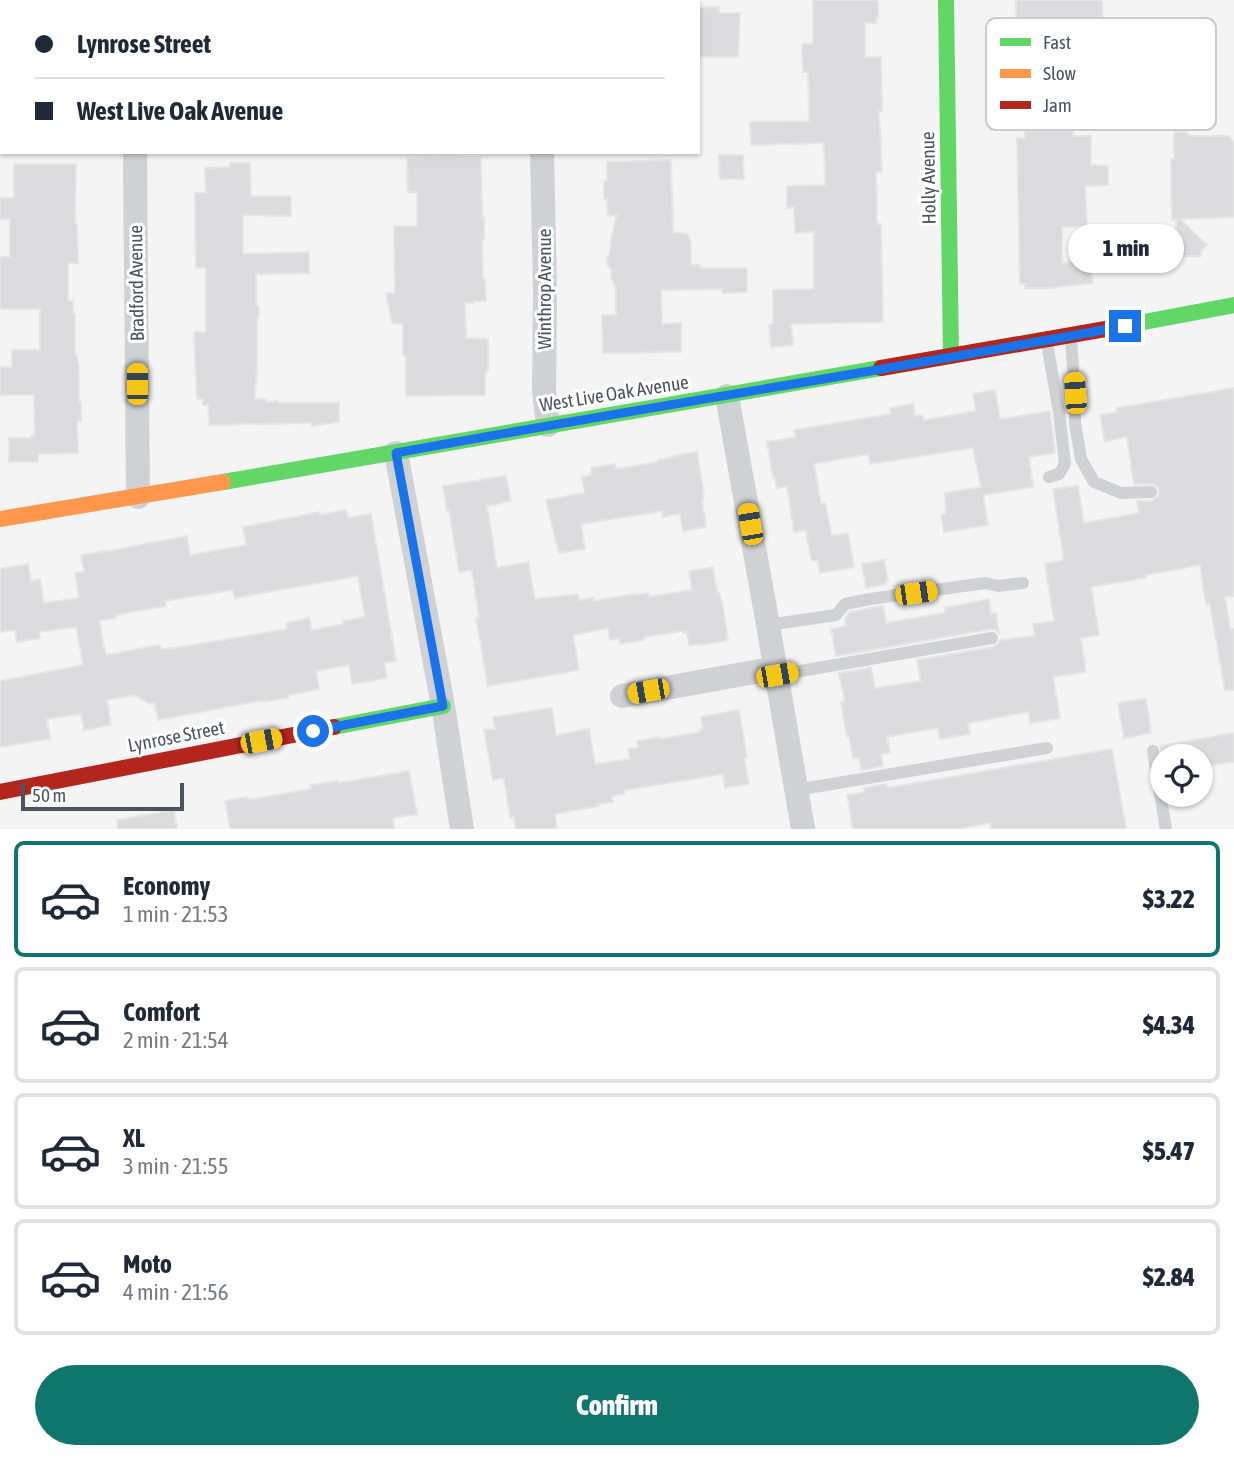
<!DOCTYPE html>
<html lang="en">
<head>
<meta charset="utf-8">
<style>
	:root { --surface:#fff; --page:#f6f6f7; --text:#1f2937; --muted:#747a83; --line:#e0e1e3; --accent:#0f766e }
	body { margin:0; font-family:"Asap Condensed",sans-serif; background:var(--page); color:var(--text); height:100vh; display:flex; flex-direction:column; font-size:26px; white-space:nowrap }
	* { box-sizing:border-box; margin:0 }
	p { font-size:23px; color:var(--muted) }
	.icon { flex:none; width:38px; height:38px; fill:none; stroke:currentColor; stroke-width:2; stroke-linecap:round; stroke-linejoin:round }
	.map { position:relative; height:829px; overflow:hidden }
	.panel { display:flex; flex-direction:column; background:var(--surface); flex:1 }
	.panel>* { flex:none }
	.hud { position:absolute; left:0px; top:0px; width:700px; height:154px; box-shadow:0 2px 5px #0004; display:grid; align-content:center; height:154px; padding:0 35px; background:var(--surface) }
	.buttons { position:absolute; left:1150px; top:744px; display:grid; gap:14px }
	.buttons a { display:grid; place-items:center; width:63px; height:63px; border-radius:50%; background:var(--surface); box-shadow:0 2px 5px #0004; font-size:35px }
	.scale { position:absolute; left:21px; bottom:18px; width:163px; box-sizing:border-box; padding-left:7px; border:4px solid #4a5360; border-top:0; font-size:19px; line-height:24px; white-space:nowrap; color:#4a5360; -webkit-text-stroke:5px #fff; paint-order:stroke }
	.end { position:absolute; width:32px; height:32px; margin:-16px; border:9px solid #1a73e8; background:#fff; box-shadow:0 0 0 4px #fff }
	.from { border-radius:50% }
	.bubble { position:absolute; height:49px; border-radius:24px; background:var(--surface); box-shadow:0 2px 5px #0004; font-size:23px; font-weight:800; line-height:49px; text-align:center }
	.car { position:absolute; width:21px; height:42px; margin:-21px -10px; border-radius:9px; box-shadow:0 0 5px 2px #0007; background:linear-gradient(#f5c518 24%,#345 0 40%,#f5c518 0 76%,#345 0 86%,#f5c518 0) }
	.hud b { display:flex; align-items:center; gap:24px; height:66px; font-size:26px }
	.hud b+b { border-top:2px solid var(--line) }
	.hud i { width:18px; height:18px; background:var(--text) }
	ul { padding:12px 0 0; list-style:none }
	li { display:flex; align-items:center; gap:21px; height:116px; margin:0 14px 10px; padding:0 21px; border:4px solid var(--line); border-radius:10px }
	li div { flex:1 }
	li b { display:block; font-size:26px }
	li em { font-style:normal; font-weight:800 }
	li.current { border-color:var(--accent) }
	li>.icon { width:63px; height:63px; stroke-width:1.5 }
	.cta { display:flex; gap:14px; margin-top:auto; padding:14px 35px }
	.cta a { flex:1; height:80px; border-radius:42px; background:var(--accent); color:#fff; font-size:28px; font-weight:800; line-height:80px; text-align:center }
	.map>svg:first-child { display:block }
	.building { fill:#dbdbdd; stroke:#e5e5e6; stroke-width:2; fill-rule:evenodd }
	.lines { fill:none; stroke-linecap:round; stroke-linejoin:round }
	.lane { stroke:#cfd1d4; stroke-width:12 }
	.street { stroke:#cfd1d4; stroke-width:24 }
	.fast { stroke:#63d668; stroke-width:16 }
	.slow { stroke:#ff974d; stroke-width:16 }
	.jam { stroke:#b3261e; stroke-width:16 }
	.route { stroke:#1a73e8; stroke-width:9 }
	.labels { text-anchor:middle; dominant-baseline:central; stroke-width:6; stroke-linejoin:round; paint-order:stroke }
	.street-label { font-size:19px; fill:#4a5360; stroke:#fff }
	.key { fill:#fff; stroke:#c9cbcf; stroke-width:2 }
	.key-label { font-size:19px; fill:#4a5360 }
</style>
</head>
<body>
<div class="map">
<svg width="1234" height="829" viewBox="0 0 1234 829">
	<rect width="100%" height="100%" fill="#f4f4f4"/>
	<g class="building">
		<polygon points="813,0 878,0 878,18 876,18 876,23 865,23 865,57 881,57 882,111 879,111 882,172 876,172 877,224 881,224 883,322 791,324 793,345 771,347 769,325 773,324 773,290 814,289 814,232 795,233 794,207 787,208 787,186 825,185 824,143 751,145 750,122 809,121 808,72 803,72 802,44 813,44"/>
		<polygon points="1016,0 1102,0 1103,22 1088,22 1088,46 1073,46 1074,63 1039,65 1039,93 1017,93"/>
		<polygon points="719,7 719,13 740,13 738,57 698,57 698,8"/>
		<polygon points="1024,106 1073,106 1073,136 1091,136 1091,165 1108,166 1108,185 1085,186 1087,226 1062,227 1062,263 1090,260 1093,283 1049,288 1025,288 1025,284 1020,284 1017,138 1025,138"/>
		<polygon points="1174,132 1185,132 1191,136 1229,136 1234,143 1234,217 1180,219 1207,245 1201,251 1201,256 1176,256 1176,219 1172,220 1171,159 1174,159"/>
		<polygon points="719,155 743,155 744,179 720,179"/>
		<polygon points="481,157 482,217 484,217 484,240 482,240 483,278 485,278 486,301 474,301 474,303 465,303 466,338 488,339 488,371 485,373 485,395 406,396 406,356 403,356 403,324 392,323 386,293 395,293 394,226 417,226 417,192 408,192 407,158"/>
		<polygon points="671,160 673,232 687,234 691,242 691,265 700,265 700,268 747,268 747,292 722,293 722,289 661,290 662,324 681,323 681,352 603,353 602,315 616,315 616,287 611,278 612,270 608,266 607,259 610,253 611,240 617,215 608,216 607,199 604,199 604,181 607,181 607,162"/>
		<polygon points="230,163 250,163 251,196 291,196 291,216 243,215 243,254 309,252 309,273 256,274 256,305 259,307 259,315 257,318 257,360 255,399 266,399 266,402 278,401 279,403 339,403 339,422 311,426 311,423 209,425 208,405 203,405 203,399 197,399 194,332 206,332 206,268 196,268 195,193 206,193 205,168 230,167"/>
		<polygon points="14,164 76,164 75,224 77,224 78,263 68,263 68,301 73,301 73,314 75,314 75,354 77,356 79,369 79,402 81,402 81,421 77,421 78,453 38,454 38,462 9,462 9,438 31,438 31,436 35,435 34,395 0,395 0,367 12,367 12,350 40,350 40,309 0,309 0,257 10,257 10,219 0,219 0,198 14,198"/>
		<polygon points="1234,388 1234,596 1225,597 1230,629 1234,629 1234,690 1225,690 1210,604 1206,604 1200,565 1146,575 1146,578 1091,587 1099,635 1081,638 1086,672 1053,677 1060,718 1030,723 1028,712 968,723 970,734 940,739 938,728 887,737 890,753 881,754 883,766 861,770 859,757 853,758 849,736 847,737 841,702 845,702 839,673 871,668 875,688 921,681 917,660 993,647 998,644 1000,640 1035,636 1033,624 1054,621 1045,564 1064,560 1053,489 1078,486 1084,523 1139,513 1137,501 1152,501 1159,495 1159,488 1154,484 1134,484 1127,437 1105,441 1100,415 1117,412 1116,408"/>
		<polygon points="995,390 1000,419 1050,411 1055,453 1029,457 1033,487 983,495 988,525 944,532 941,515 946,514 945,493 981,487 973,448 870,464 868,454 814,464 821,504 825,503 832,536 848,533 854,567 820,573 818,561 813,561 811,559 806,530 794,532 787,486 777,488 775,477 773,477 767,442 796,437 794,430 891,414 890,408 913,404 915,416 923,415 924,420 976,411 973,394"/>
		<polygon points="695,452 697,452 704,494 703,500 702,500 706,527 683,531 680,514 663,517 662,511 581,524 585,549 559,553 546,500 585,493 582,477 592,475 591,468 615,464 616,469 658,462 658,460 670,458 669,457"/>
		<polygon points="506,476 511,501 487,506 497,568 528,562 535,599 578,594 579,600 593,598 593,601 633,594 634,595 648,593 649,597 692,590 689,571 713,567 717,593 719,593 722,601 728,639 725,640 725,641 702,645 701,644 689,645 687,632 684,633 683,631 644,637 644,640 620,644 619,638 610,640 608,628 573,635 579,670 488,686 476,618 479,618 472,570 459,572 449,510 447,511 443,486"/>
		<path d="M346,510L348,518L371,514L396,661L384,663L387,678L352,684L349,665L316,671L319,689L289,695V698L264,702V700L158,720L155,703L150,704L134,695L107,700L111,725L84,730L81,714L47,719L50,739L0,747V681L83,665L76,627L39,632L40,638L17,642L15,630L0,632V569L28,564L31,581L40,579L44,603L79,598L75,573L84,572L81,555L104,551V552L187,536L190,555L246,545L243,527L320,512V515ZM358,576L365,617L343,621L344,624L312,630L309,618L286,623L287,629L170,649V648L161,649L160,645L106,655L99,621L116,618L115,615L166,606L165,601L233,590L235,598Z"/>
		<polygon points="884,560 888,581 886,582 886,584 866,588 862,564"/>
		<polygon points="989,599 991,614 996,613 999,633 996,630 991,629 836,656 831,629 846,626 845,618 850,612 883,606 886,623 945,613 945,608"/>
		<polygon points="1146,699 1151,733 1124,738 1118,703"/>
		<polygon points="552,708 556,735 589,729 595,764 630,759 628,749 638,747 637,741 660,737 661,739 700,732 699,730 703,729 701,717 739,710 747,758 744,758 749,784 725,788 723,774 625,790 625,794 612,796 613,802 598,804 599,806 555,814 557,829 516,829 514,817 510,818 504,778 493,780 484,730 495,729 493,717"/>
		<polygon points="1234,733 1234,762 1200,767 1200,756 1163,756 1160,746"/>
		<polygon points="1112,749 1126,829 991,829 990,823 957,829 853,829 847,795 865,792 864,788 886,784 887,788"/>
		<polygon points="409,771 417,814 393,818 394,829 230,829 225,801 247,797 248,800 311,789 310,785 338,781 338,783"/>
		<polygon points="174,810 177,829 118,829 117,820"/>
	</g>
	<g class="lines">
		<g class="lane">
			<polyline points="1071,339 1075,393 1075,423 1081,459 1094,482 1121,493 1151,492"/>
			<polyline points="1047,344 1059,412 1065,464 1059,474 1049,477"/>
			<polyline points="768,625 836,615 845,604 870,599 985,583 998,586 1023,583"/>
			<polyline points="777,675 992,638"/>
			<polyline points="1153,751 1166,829"/>
			<polyline points="796,790 1047,748"/>
		</g>
		<g class="street">
			<polyline points="133,0 133,2"/>
			<polyline points="539,0 539,2"/>
			<polyline points="135,152 138,497"/>
			<polyline points="542,152 545,291 544,392 548,425"/>
			<polyline points="727,396 768,625 803,829"/>
			<polyline points="396,453 443,706 462,829"/>
			<polyline points="622,696 776,668"/>
		</g>
		<g class="fast">
			<polyline points="946,0 951,356"/>
			<polyline points="1117,327 1234,305"/>
			<polyline points="223,482 881,368"/>
			<polyline points="334,727 443,706"/>
		</g>
		<polyline class="slow" points="0,519 223,482"/>
		<g class="jam">
			<polyline points="881,368 1117,327"/>
			<polyline points="0,792 334,727"/>
		</g>
	</g>
	<g class="lines">
		<path class="route" d="M313,731L443,706L396,453C639,408 883,371 1125,326"/>
	</g>
	<g class="labels">
		<g class="street-label">
			<text transform="translate(928 178) rotate(-91)">Holly Avenue</text>
			<text transform="translate(136 283) rotate(-91)">Bradford Avenue</text>
			<text transform="translate(544 289) rotate(-90)">Winthrop Avenue</text>
			<text transform="translate(614 393) rotate(-9)">West Live Oak Avenue</text>
			<text transform="translate(176 736) rotate(-11)">Lynrose Street</text>
		</g>
	</g>
	<rect x="986" y="18" width="230" height="112" rx="10" class="key"/>
	<rect x="1000" y="38" width="31" height="8" fill="#63d668"/>
	<rect x="1000" y="69" width="31" height="9" fill="#ff974d"/>
	<rect x="1000" y="101" width="31" height="8" fill="#b3261e"/>
	<g class="key-label">
		<text x="1043" y="49">Fast</text>
		<text x="1043" y="80">Slow</text>
		<text x="1043" y="112">Jam</text>
	</g>
</svg>
<div class="buttons">
<a><svg class="icon" aria-label="locate" viewBox="0 0 24 24"><circle cx="12" cy="12" r="6"/><path d="M12 2v4M12 18v4M2 12h4M18 12h4"/></svg></a>
</div>
<div class="scale">50 m</div>
<i class="end from" style="left:313px;top:731px"></i>
<i class="end" style="left:1125px;top:326px"></i>
<div class="bubble" style="left:1068px;top:224px;width:116px">1 min</div>
<i class="car" style="left:137px;top:384px;rotate:0deg"></i>
<i class="car" style="left:1075px;top:393px;rotate:356deg"></i>
<i class="car" style="left:750px;top:524px;rotate:350deg"></i>
<i class="car" style="left:916px;top:593px;rotate:82deg"></i>
<i class="car" style="left:777px;top:675px;rotate:80deg"></i>
<i class="car" style="left:648px;top:691px;rotate:260deg"></i>
<i class="car" style="left:261px;top:741px;rotate:79deg"></i>
<div class="hud">
<b><i class="from"></i>Lynrose Street</b>
<b><i></i>West Live Oak Avenue</b>
</div>
</div>
<section class="panel">
<ul>
<li class="current"><svg class="icon" aria-label="car" viewBox="0 0 24 24"><path d="M5 17H2v-5l4-1 3-4h7l3 4 3 1v5h-3M9 17h6M6 11h13"/><circle cx="7" cy="17" r="2"/><circle cx="17" cy="17" r="2"/></svg><div><b>Economy</b><p>1 min · 21:53</p></div><em>$3.22</em></li>
<li><svg class="icon" aria-label="car" viewBox="0 0 24 24"><path d="M5 17H2v-5l4-1 3-4h7l3 4 3 1v5h-3M9 17h6M6 11h13"/><circle cx="7" cy="17" r="2"/><circle cx="17" cy="17" r="2"/></svg><div><b>Comfort</b><p>2 min · 21:54</p></div><em>$4.34</em></li>
<li><svg class="icon" aria-label="car" viewBox="0 0 24 24"><path d="M5 17H2v-5l4-1 3-4h7l3 4 3 1v5h-3M9 17h6M6 11h13"/><circle cx="7" cy="17" r="2"/><circle cx="17" cy="17" r="2"/></svg><div><b>XL</b><p>3 min · 21:55</p></div><em>$5.47</em></li>
<li><svg class="icon" aria-label="car" viewBox="0 0 24 24"><path d="M5 17H2v-5l4-1 3-4h7l3 4 3 1v5h-3M9 17h6M6 11h13"/><circle cx="7" cy="17" r="2"/><circle cx="17" cy="17" r="2"/></svg><div><b>Moto</b><p>4 min · 21:56</p></div><em>$2.84</em></li>
</ul>
<div class="cta"><a>Confirm</a></div>
</section>
</body>
</html>
